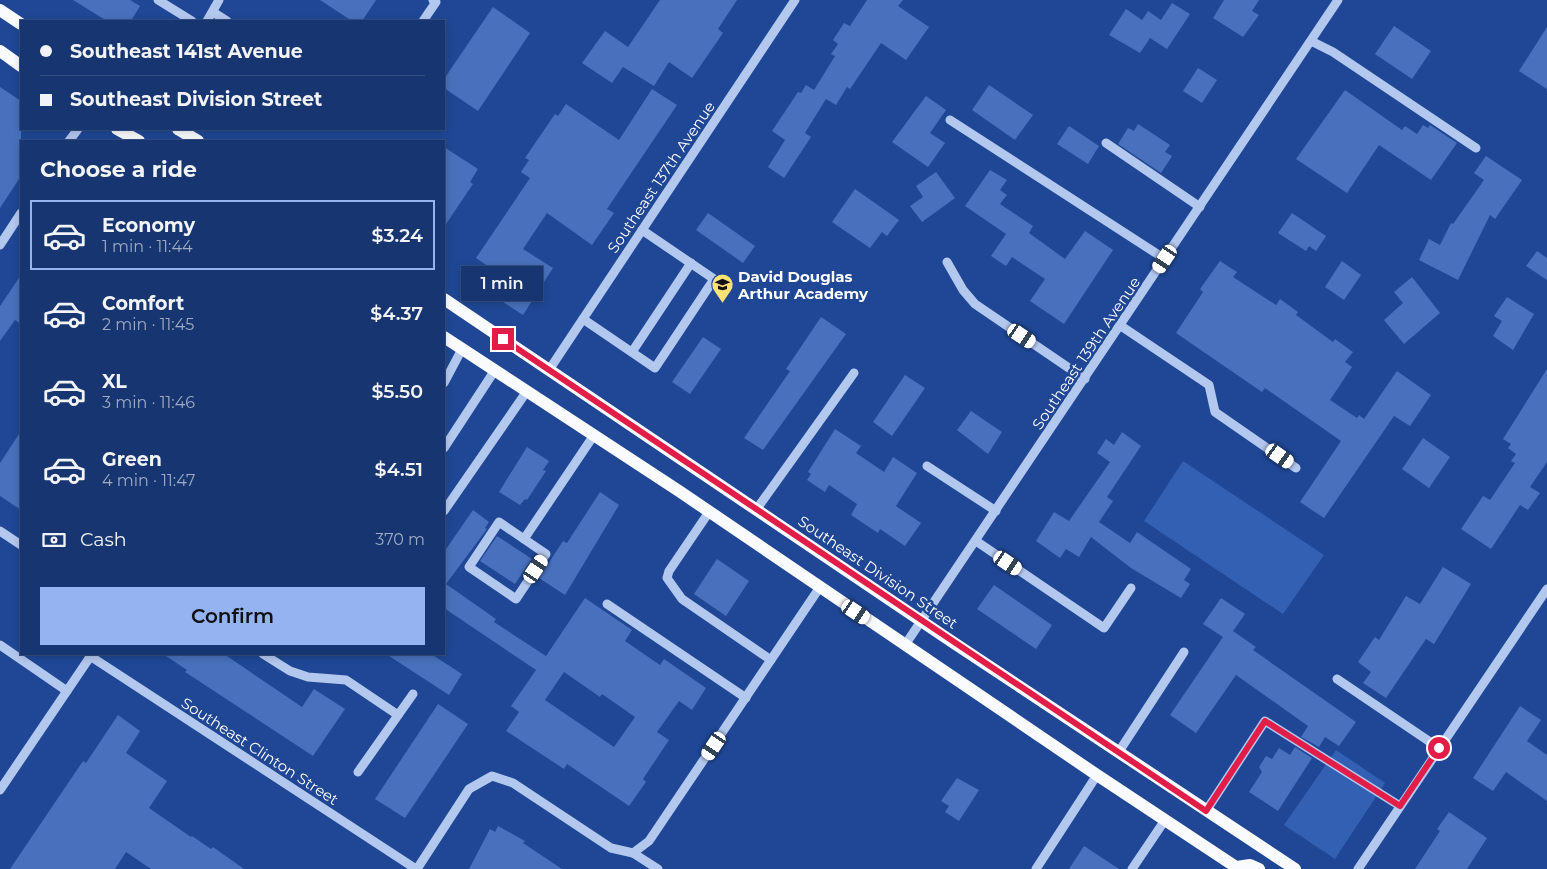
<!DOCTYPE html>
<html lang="en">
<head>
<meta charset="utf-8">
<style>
	:root { --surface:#173570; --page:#203d75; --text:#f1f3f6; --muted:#9eabc3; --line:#365083; --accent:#95b2f1 }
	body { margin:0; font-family:Montserrat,sans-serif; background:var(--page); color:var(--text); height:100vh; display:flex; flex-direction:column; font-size:19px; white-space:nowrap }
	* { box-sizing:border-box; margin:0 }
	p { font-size:16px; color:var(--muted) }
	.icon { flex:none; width:28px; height:28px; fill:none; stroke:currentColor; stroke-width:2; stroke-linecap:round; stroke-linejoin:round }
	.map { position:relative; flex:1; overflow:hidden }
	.panel { position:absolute; left:20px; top:140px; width:425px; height:515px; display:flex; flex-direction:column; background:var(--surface); border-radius:0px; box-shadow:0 2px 8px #0003,0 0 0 1px var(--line) }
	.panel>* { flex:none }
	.top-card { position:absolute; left:20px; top:20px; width:425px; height:110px; border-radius:0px; box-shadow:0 2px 8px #0003,0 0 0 1px var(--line); display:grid; align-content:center; height:110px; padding:0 20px; background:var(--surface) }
	.end { position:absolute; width:22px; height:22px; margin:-11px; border:6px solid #e11d48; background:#fff; box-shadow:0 0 0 2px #fff }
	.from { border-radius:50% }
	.bubble { position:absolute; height:35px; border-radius:0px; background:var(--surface); box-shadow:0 2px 8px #0003,0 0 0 1px var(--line); font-size:16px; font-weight:600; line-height:35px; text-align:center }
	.car { position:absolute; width:15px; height:30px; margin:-15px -8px; border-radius:6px; box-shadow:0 0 4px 1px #0007; background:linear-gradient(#fff 24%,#345 0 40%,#fff 0 76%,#345 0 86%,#fff 0) }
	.top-card b { display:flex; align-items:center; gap:18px; height:48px; font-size:19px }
	.top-card b+b { border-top:1px solid var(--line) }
	.top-card i { width:12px; height:12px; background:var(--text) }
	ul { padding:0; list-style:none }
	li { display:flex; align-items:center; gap:15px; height:70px; margin:0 10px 8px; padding:0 10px; border:2px solid transparent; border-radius:0px }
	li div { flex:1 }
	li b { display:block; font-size:19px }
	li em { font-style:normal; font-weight:600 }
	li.current { border-color:var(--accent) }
	li>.icon { width:45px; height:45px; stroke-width:1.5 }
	h2 { padding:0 20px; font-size:22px; line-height:60px }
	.pay { display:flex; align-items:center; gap:12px; height:55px; padding:0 20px; font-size:19px }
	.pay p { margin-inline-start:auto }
	.cta { display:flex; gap:10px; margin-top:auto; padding:10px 20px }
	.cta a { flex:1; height:58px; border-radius:0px; background:var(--accent); color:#111; font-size:20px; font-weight:600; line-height:58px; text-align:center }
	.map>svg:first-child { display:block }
	.green { fill:#3360b3 }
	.building { fill:#4870bc; fill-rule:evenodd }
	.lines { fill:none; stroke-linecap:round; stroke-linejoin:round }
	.minor { stroke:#b3c8ef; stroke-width:9 }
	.major { stroke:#fafbff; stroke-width:12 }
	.route { stroke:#e11d48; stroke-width:6 }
	.labels { text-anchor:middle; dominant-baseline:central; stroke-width:5; stroke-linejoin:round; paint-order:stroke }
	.street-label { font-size:15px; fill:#fff; stroke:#1f4795 }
	.poi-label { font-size:15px; font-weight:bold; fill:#fff; stroke:#1f4795; text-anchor:start }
</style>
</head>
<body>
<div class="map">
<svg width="1547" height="869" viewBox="0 0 1547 869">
	<rect width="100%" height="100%" fill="#1f4795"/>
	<g class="green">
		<polygon points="1183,461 1324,555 1283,614 1144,521"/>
		<polygon points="1336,750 1385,783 1335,859 1284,825"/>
	</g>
	<g class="building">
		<polygon points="73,0 130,0 140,6 131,21 107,21"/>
		<polygon points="320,0 376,0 362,21 352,21"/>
		<polygon points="660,0 737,0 718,29 723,33 692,78 669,62 654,86 623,67 612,83 582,63 605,31 628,47"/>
		<polygon points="867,0 903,0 898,6 929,27 906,60 881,43 850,89 847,87 836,105 826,99 805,133 811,137 784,178 768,167 785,140 772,131 798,92 801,93 806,85 814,90 835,56 831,54 838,44 833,40 844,23 850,26"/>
		<polygon points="1224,0 1259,0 1252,11 1259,15 1243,37 1213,18"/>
		<polygon points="1172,3 1190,14 1167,49 1150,38 1140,53 1109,35 1126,9 1142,20 1148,11 1161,20"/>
		<polygon points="493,7 530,33 478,111 444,88 444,79"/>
		<polygon points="1394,26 1431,51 1412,79 1375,54"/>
		<polygon points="1547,27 1547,89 1519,71"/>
		<polygon points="1198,68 1217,80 1202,103 1183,91"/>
		<polygon points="989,85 1033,115 1015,140 972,110"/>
		<polygon points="0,87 21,101 21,176 0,208"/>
		<polygon points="652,89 677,105 607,209 614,213 592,245 547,213 523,249 553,268 523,315 503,302 514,284 476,258 530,178 521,172 529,160 525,158 555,114 558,116 566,104 619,140"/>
		<polygon points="1345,90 1402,130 1405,126 1417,134 1423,125 1428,128 1430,125 1457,143 1431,180 1379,145 1347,193 1296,159"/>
		<polygon points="926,96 946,110 930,133 945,143 928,167 892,142"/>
		<polygon points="1138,124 1170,145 1165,152 1172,156 1161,173 1118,144 1128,128 1134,131"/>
		<polygon points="1069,126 1099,146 1088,164 1057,144"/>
		<polygon points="444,147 478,169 470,182 473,184 444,227"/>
		<polygon points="1486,156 1522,180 1495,219 1490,215 1458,280 1419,260 1429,239 1440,245 1451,223 1453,224 1484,180 1474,173"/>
		<polygon points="990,170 1007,180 1000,190 1007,195 1000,204 1033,226 1029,233 1065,259 1085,231 1113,250 1064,324 1030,301 1045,279 1012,257 1006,266 991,256 1006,234 965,206"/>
		<polygon points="936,172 955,198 922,222 910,206 923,197 916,186"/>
		<polygon points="855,189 899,220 887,236 882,232 870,248 832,222"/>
		<polygon points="708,213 755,246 743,263 696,230"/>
		<polygon points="1292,213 1326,236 1316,251 1309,246 1306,251 1278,233"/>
		<polygon points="1537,251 1547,258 1547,280 1526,266"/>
		<polygon points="1220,261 1237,272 1233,277 1276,305 1280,299 1298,312 1296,315 1333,342 1335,339 1353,352 1345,362 1352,367 1330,400 1357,418 1359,415 1364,419 1397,371 1431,395 1410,426 1394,416 1324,518 1300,502 1341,441 1265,388 1262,392 1176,333 1203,292 1200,289"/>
		<polygon points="1342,261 1361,275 1344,300 1325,287"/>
		<polygon points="21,275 21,324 15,320 0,341 0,306"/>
		<polygon points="1412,277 1440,313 1404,344 1384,320 1403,303 1394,292"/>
		<polygon points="1507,297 1534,314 1513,350 1493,336 1502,321 1494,316"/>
		<polygon points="821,317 846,334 763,450 744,438 790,371 786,369"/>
		<polygon points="703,337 721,349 690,394 672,382"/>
		<polygon points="1547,369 1547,462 1530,487 1540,493 1528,510 1520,505 1491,549 1461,529 1483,496 1490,500 1515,463 1511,461 1516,454 1508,448 1511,444 1503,439"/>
		<polygon points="905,375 925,388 892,436 873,422"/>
		<polygon points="971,411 1002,432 988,454 957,430"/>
		<polygon points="835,429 861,446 856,453 884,472 893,457 917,473 896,506 921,523 905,546 880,529 878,533 851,515 857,504 829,485 825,492 807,480 811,474 808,472"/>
		<polygon points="21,431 21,510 0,496 0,463"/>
		<polygon points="1122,432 1141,446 1107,497 1113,501 1099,522 1130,543 1137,532 1191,569 1184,580 1190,584 1181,598 1131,568 1091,537 1079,557 1066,549 1060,558 1036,541 1054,512 1069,521 1110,462 1097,453 1106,439 1114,445"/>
		<polygon points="1423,438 1450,457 1429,488 1402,469"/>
		<polygon points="527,447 549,461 543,470 546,471 527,500 525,499 520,505 499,492"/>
		<polygon points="600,492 619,505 565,595 539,578 563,541 567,543"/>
		<path d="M473,510L489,522L485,528L487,529L446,584L496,619L494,622L546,656L585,598L632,630L625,641L660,665L664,659L706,688L692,710L679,701L657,732L669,740L643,779L646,782L629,806L567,764L564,769L506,731L519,712L511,706L536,670L444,608V552ZM564,672L600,697L602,694L635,717L614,747L545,700Z"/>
		<polygon points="497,536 532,559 515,584 480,561"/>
		<polygon points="717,559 749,581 726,616 694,594"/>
		<polygon points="1443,567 1471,584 1434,644 1426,639 1386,698 1363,683 1371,672 1358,662 1375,637 1379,640 1406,596 1420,604"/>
		<polygon points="994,585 1052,625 1036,649 977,609"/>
		<polygon points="1221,598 1245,614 1233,631 1256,647 1253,650 1356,722 1339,746 1325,737 1319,747 1301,737 1308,726 1236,675 1196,733 1170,715 1223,637 1203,624"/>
		<polygon points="163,654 224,654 302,707 314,689 345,709 313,756 185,672 187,670"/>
		<polygon points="386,654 431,654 462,674 449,695"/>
		<polygon points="438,704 468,724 405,818 375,799"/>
		<polygon points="1520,706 1541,720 1527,741 1547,755 1547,801 1506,772 1493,791 1473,778"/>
		<polygon points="118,715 140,731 126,753 167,781 149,808 191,837 192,836 211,849 213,847 244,869 151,869 126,852 115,869 10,869 83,761 86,763"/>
		<polygon points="1295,747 1312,758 1278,811 1249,792 1262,772 1259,767 1266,756 1272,759 1279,748 1290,755"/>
		<polygon points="957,778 979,790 959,821 945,812 949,806 941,801"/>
		<polygon points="1449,812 1487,838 1467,869 1415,869 1440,831 1437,829"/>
		<polygon points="498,826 525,841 523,843 562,869 469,869 490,829 495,832"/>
		<polygon points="1084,846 1119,869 1069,869"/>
	</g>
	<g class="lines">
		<g class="minor">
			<polyline points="158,0 192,21"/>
			<polyline points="213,12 227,21"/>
			<polyline points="207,21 219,0"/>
			<polyline points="423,21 436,2 433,0"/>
			<polyline points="1311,41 1333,52 1476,148"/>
			<polyline points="950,120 1165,259"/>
			<polyline points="69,141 78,129"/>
			<polyline points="1106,143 1200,207"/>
			<polyline points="0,245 21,213"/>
			<polyline points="947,262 963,290 975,304 1085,379"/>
			<polyline points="583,319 655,368 714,279 642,230"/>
			<polyline points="1121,326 1209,385 1215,412 1296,468"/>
			<polyline points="632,352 691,263"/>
			<polyline points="549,370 795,0"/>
			<polyline points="444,383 462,349"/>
			<polyline points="444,448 495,370"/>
			<polyline points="927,466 996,511"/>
			<polyline points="756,510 854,373"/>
			<polyline points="444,511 527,391"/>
			<polyline points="709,512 669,571 667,578 682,599 771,660"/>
			<polygon points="499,522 546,554 516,599 469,567"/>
			<polyline points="0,531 21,545"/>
			<polyline points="524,539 594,435"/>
			<polyline points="976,541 1104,628 1131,588"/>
			<polyline points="607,604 746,698"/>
			<polyline points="0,645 67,691"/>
			<polyline points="905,645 1338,0"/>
			<polyline points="263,654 290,671 308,677 346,680 398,715"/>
			<polyline points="90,656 416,869"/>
			<polyline points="1337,679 1439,748"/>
			<polyline points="1118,753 1184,652"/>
			<polyline points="358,772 413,694"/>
			<polyline points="0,790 92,654"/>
			<polyline points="1206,811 1265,721 1400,806"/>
			<polyline points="633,853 649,841 820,587"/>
			<polyline points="417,869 469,789 492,776 513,783 611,848 633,853 658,869"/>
			<polyline points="1036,869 1097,775"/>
			<polyline points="1132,869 1165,820"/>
			<polyline points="1358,869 1547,589"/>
		</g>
		<g class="major">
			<polyline points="0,10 21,24"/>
			<polyline points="0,51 21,66"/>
			<polyline points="117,129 139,141"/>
			<polyline points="178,129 198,141"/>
			<polyline points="444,299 951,641 1295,869"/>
			<polyline points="444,337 679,491 1097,775 1239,869"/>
			<polyline points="1237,867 1250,865 1259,869"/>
		</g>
	</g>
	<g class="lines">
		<polyline class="route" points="503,339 1206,811 1265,721 1400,806 1439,748"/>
	</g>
	<defs>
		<symbol id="school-pin" viewBox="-11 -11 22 30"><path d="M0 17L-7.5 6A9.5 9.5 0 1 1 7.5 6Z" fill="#fce273" stroke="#1f4795"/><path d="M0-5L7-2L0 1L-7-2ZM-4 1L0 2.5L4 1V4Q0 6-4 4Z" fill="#111"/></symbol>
	</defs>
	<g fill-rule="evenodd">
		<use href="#school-pin" x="710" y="272" width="25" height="34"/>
	</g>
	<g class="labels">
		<g class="street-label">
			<text transform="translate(661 177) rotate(-56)">Southeast 137th Avenue</text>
			<text transform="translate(1086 353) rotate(-56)">Southeast 139th Avenue</text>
			<text transform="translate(878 572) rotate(34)">Southeast Division Street</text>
			<text transform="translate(260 751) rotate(33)">Southeast Clinton Street</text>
		</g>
		<g class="poi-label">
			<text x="738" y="276">David Douglas<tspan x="738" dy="17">Arthur Academy</tspan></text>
		</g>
	</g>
</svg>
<i class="end from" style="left:1439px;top:748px"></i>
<i class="end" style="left:503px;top:339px"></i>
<div class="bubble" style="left:461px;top:266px;width:82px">1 min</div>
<i class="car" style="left:1165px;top:259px;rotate:214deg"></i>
<i class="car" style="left:1022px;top:336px;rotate:124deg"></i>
<i class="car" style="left:1280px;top:456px;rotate:125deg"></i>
<i class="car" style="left:1008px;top:563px;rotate:124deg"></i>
<i class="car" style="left:536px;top:569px;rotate:34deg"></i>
<i class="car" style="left:856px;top:612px;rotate:124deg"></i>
<i class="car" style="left:714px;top:746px;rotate:214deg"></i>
<div class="top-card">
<b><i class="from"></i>Southeast 141st Avenue</b>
<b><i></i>Southeast Division Street</b>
</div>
<section class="panel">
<h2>Choose a ride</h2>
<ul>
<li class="current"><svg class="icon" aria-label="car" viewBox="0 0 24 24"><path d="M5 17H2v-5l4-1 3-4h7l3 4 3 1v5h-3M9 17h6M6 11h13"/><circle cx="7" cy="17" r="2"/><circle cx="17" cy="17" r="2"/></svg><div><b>Economy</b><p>1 min · 11:44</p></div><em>$3.24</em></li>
<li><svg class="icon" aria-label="car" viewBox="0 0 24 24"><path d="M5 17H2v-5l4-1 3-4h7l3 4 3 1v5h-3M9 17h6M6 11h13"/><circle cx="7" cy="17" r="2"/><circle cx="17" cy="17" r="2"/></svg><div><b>Comfort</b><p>2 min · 11:45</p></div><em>$4.37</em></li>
<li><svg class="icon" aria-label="car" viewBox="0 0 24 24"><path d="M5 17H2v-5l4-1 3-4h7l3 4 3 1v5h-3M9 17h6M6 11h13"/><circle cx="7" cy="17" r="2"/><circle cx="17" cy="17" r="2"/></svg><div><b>XL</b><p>3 min · 11:46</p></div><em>$5.50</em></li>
<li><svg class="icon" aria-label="car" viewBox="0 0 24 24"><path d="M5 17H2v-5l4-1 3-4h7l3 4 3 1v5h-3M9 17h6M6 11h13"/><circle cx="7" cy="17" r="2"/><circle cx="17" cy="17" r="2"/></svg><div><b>Green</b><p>4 min · 11:47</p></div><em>$4.51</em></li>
</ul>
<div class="pay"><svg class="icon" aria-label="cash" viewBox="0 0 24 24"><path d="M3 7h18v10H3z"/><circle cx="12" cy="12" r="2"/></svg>Cash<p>370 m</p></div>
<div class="cta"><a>Confirm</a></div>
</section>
</div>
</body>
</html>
